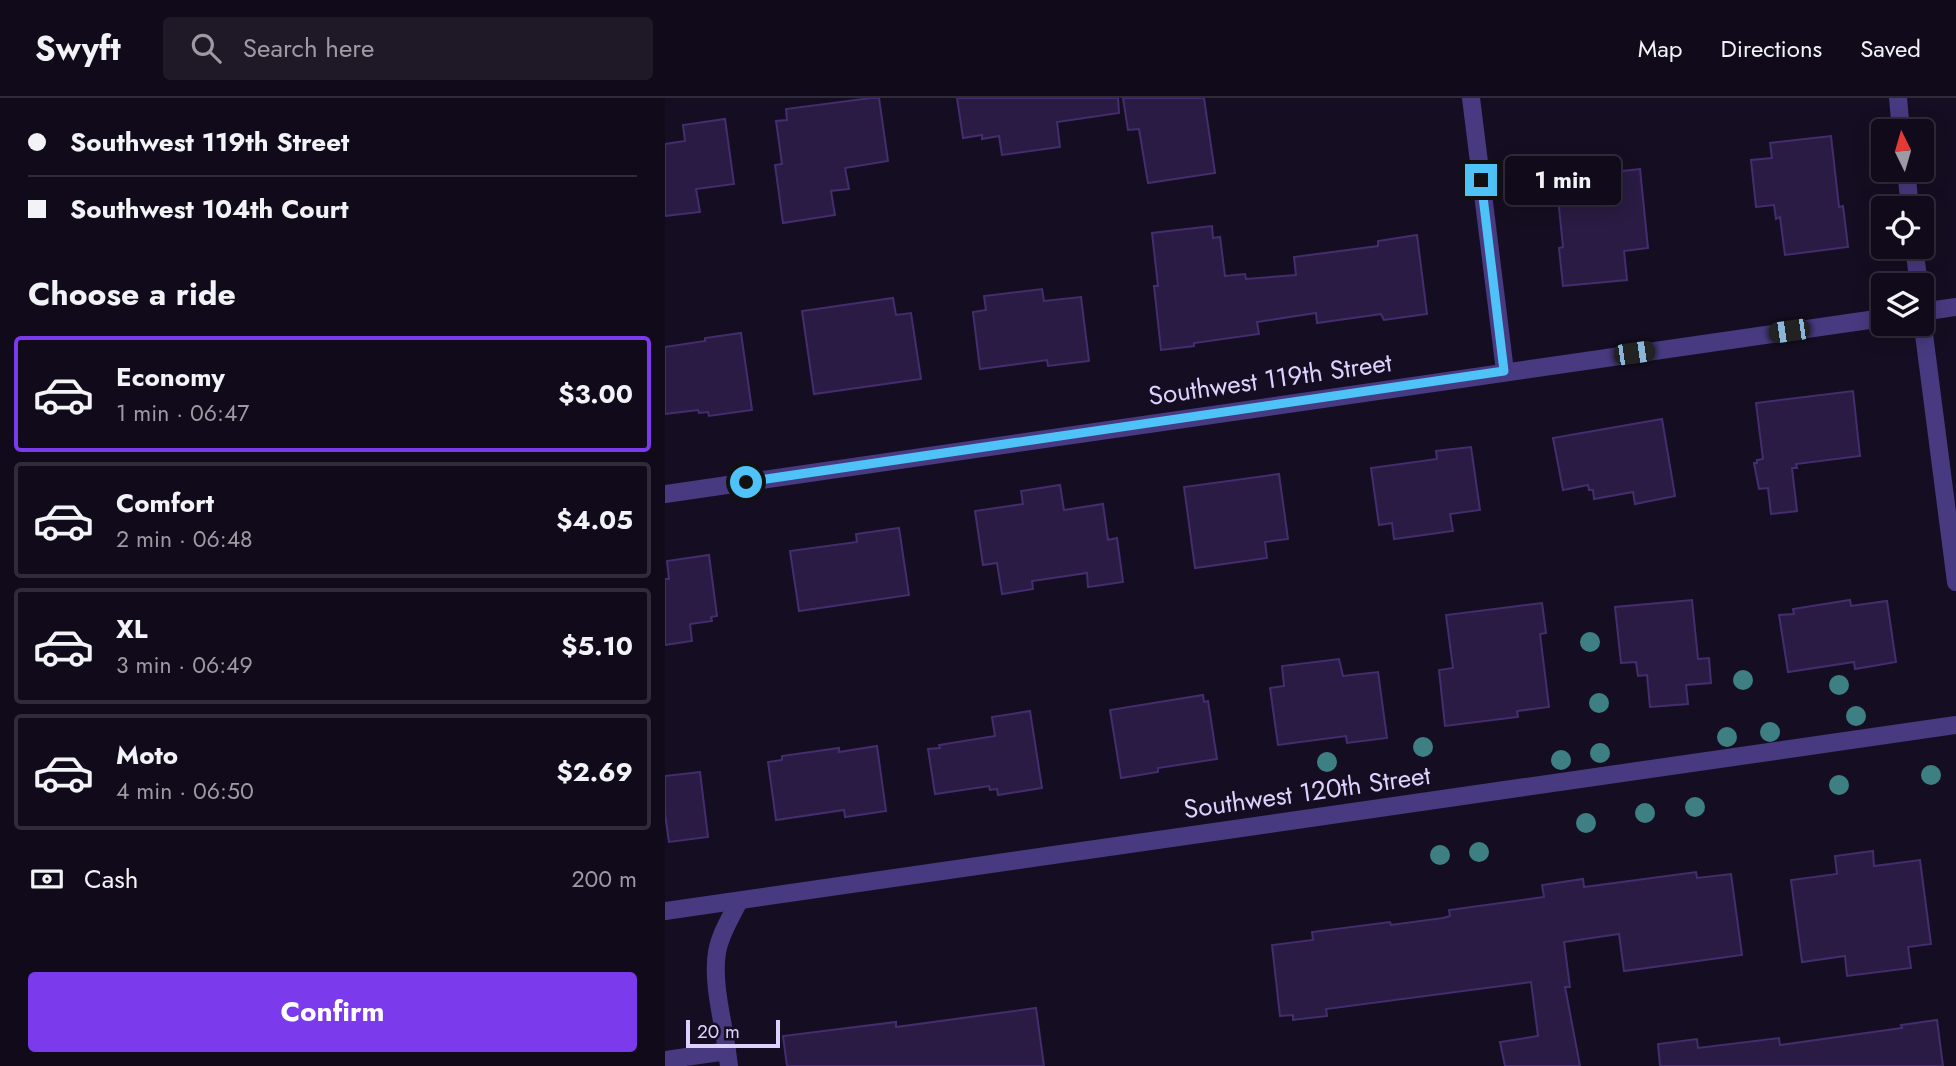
<!DOCTYPE html>
<html lang="en">
<head>
<meta charset="utf-8">
<style>
	:root { --surface:#100a1a; --page:#1e1827; --text:#f1f3f6; --muted:#9c9aa2; --line:#302b39; --accent:#7c3aed }
	body { margin:0; font-family:Jost,sans-serif; background:var(--page); color:var(--text); height:100vh; display:flex; flex-direction:column; font-size:26px; white-space:nowrap }
	* { box-sizing:border-box; margin:0 }
	p { font-size:23px; color:var(--muted) }
	.icon { flex:none; width:38px; height:38px; fill:none; stroke:currentColor; stroke-width:2; stroke-linecap:round; stroke-linejoin:round }
	.map { position:relative; flex:1; overflow:hidden }
	.sheet { display:flex; flex-direction:column; background:var(--surface); width:665px }
	.sheet>* { flex:none }
	.top-card { display:grid; align-content:center; height:154px; padding:0 28px; background:var(--surface) }
	.needle { width:46px; rotate:355deg }
	.buttons { position:absolute; left:1206px; top:21px; display:grid; gap:14px }
	.buttons a { display:grid; place-items:center; width:63px; height:63px; border-radius:7px; background:var(--surface); box-shadow:0 4px 18px #0003,0 0 0 2px var(--line); font-size:35px }
	.scale { position:absolute; left:21px; bottom:18px; width:94px; box-sizing:border-box; padding-left:7px; border:4px solid #ddd1fe; border-top:0; font-size:19px; line-height:24px; white-space:nowrap; color:#ddd1fe; -webkit-text-stroke:5px #150e22; paint-order:stroke }
	.end { position:absolute; width:32px; height:32px; margin:-16px; border:9px solid #4fc3f7; background:#111; box-shadow:0 0 0 4px #111 }
	.from { border-radius:50% }
	.bubble { position:absolute; height:49px; border-radius:7px; background:var(--surface); box-shadow:0 4px 18px #0003,0 0 0 2px var(--line); font-size:23px; font-weight:700; line-height:49px; text-align:center }
	.car { position:absolute; width:21px; height:42px; margin:-21px -10px; border-radius:9px; box-shadow:0 0 5px 2px #0007; background:linear-gradient(#222 24%,#8ab4d8 0 40%,#222 0 76%,#8ab4d8 0 86%,#222 0) }
	.top-card b { display:flex; align-items:center; gap:24px; height:66px; font-size:26px }
	.top-card b+b { border-top:2px solid var(--line) }
	.top-card i { width:18px; height:18px; background:var(--text) }
	ul { padding:0; list-style:none }
	li { display:flex; align-items:center; gap:21px; height:116px; margin:0 14px 10px; padding:0 14px; border:4px solid var(--line); border-radius:7px }
	li div { flex:1 }
	li b { display:block; font-size:26px }
	li em { font-style:normal; font-weight:700 }
	li.current { border-color:var(--accent) }
	li>.icon { width:63px; height:63px; stroke-width:1.5 }
	h2 { padding:0 28px; font-size:32px; line-height:84px }
	.pay { display:flex; align-items:center; gap:18px; height:77px; padding:0 28px; font-size:26px }
	.pay p { margin-inline-start:auto }
	.action { display:flex; gap:14px; margin-top:auto; padding:14px 28px }
	.action a { flex:1; height:80px; border-radius:7px; background:var(--accent); color:#fff; font-size:28px; font-weight:700; line-height:80px; text-align:center }
	header { display:flex; align-items:center; gap:42px; box-sizing:border-box; height:98px; padding:0 35px; background:var(--surface); border-bottom:2px solid var(--line) }
	header strong { font-size:33px }
	nav { display:flex; gap:38px; margin-inline-start:auto; font-size:24px }
	.search { width:490px; height:63px; background:var(--page); display:flex; align-items:center; gap:18px; box-sizing:border-box; padding:0 24px; border-radius:7px; color:var(--muted); font-size:26px }
	main { display:flex; flex:1; min-height:0 }
	.map>svg:first-child { display:block }
	.building { fill:#291b43; stroke:#442d6e; stroke-width:2 }
	.lines { fill:none; stroke-linecap:round; stroke-linejoin:round }
	.minor { stroke:#483a80; stroke-width:18 }
	.tree { fill:#3d7f82 }
	.route { stroke:#4fc3f7; stroke-width:9 }
	.labels { text-anchor:middle; dominant-baseline:central; stroke-width:5; stroke-linejoin:round; paint-order:stroke }
	.street-label { font-size:26px; fill:#ddd1fe; stroke:#150e22 }
</style>
</head>
<body>
<header>
<strong>Swyft</strong>
<div class="search"><svg class="icon" aria-label="search" viewBox="0 0 24 24"><circle cx="10" cy="10" r="6"/><path d="M15 15l6 6"/></svg>Search here</div>
<nav><a>Map</a><a>Directions</a><a>Saved</a></nav>
</header>
<main>
<section class="sheet">
<div class="top-card">
<b><i class="from"></i>Southwest 119th Street</b>
<b><i></i>Southwest 104th Court</b>
</div>
<h2>Choose a ride</h2>
<ul>
<li class="current"><svg class="icon" aria-label="car" viewBox="0 0 24 24"><path d="M5 17H2v-5l4-1 3-4h7l3 4 3 1v5h-3M9 17h6M6 11h13"/><circle cx="7" cy="17" r="2"/><circle cx="17" cy="17" r="2"/></svg><div><b>Economy</b><p>1 min · 06:47</p></div><em>$3.00</em></li>
<li><svg class="icon" aria-label="car" viewBox="0 0 24 24"><path d="M5 17H2v-5l4-1 3-4h7l3 4 3 1v5h-3M9 17h6M6 11h13"/><circle cx="7" cy="17" r="2"/><circle cx="17" cy="17" r="2"/></svg><div><b>Comfort</b><p>2 min · 06:48</p></div><em>$4.05</em></li>
<li><svg class="icon" aria-label="car" viewBox="0 0 24 24"><path d="M5 17H2v-5l4-1 3-4h7l3 4 3 1v5h-3M9 17h6M6 11h13"/><circle cx="7" cy="17" r="2"/><circle cx="17" cy="17" r="2"/></svg><div><b>XL</b><p>3 min · 06:49</p></div><em>$5.10</em></li>
<li><svg class="icon" aria-label="car" viewBox="0 0 24 24"><path d="M5 17H2v-5l4-1 3-4h7l3 4 3 1v5h-3M9 17h6M6 11h13"/><circle cx="7" cy="17" r="2"/><circle cx="17" cy="17" r="2"/></svg><div><b>Moto</b><p>4 min · 06:50</p></div><em>$2.69</em></li>
</ul>
<div class="pay"><svg class="icon" aria-label="cash" viewBox="0 0 24 24"><path d="M3 7h18v10H3z"/><circle cx="12" cy="12" r="2"/></svg>Cash<p>200 m</p></div>
<div class="action"><a>Confirm</a></div>
</section>
<div class="map">
<svg width="1291" height="968" viewBox="0 0 1291 968">
	<rect width="100%" height="100%" fill="#150e22"/>
	<g class="building">
		<polygon points="206,0 214,0 223,63 180,70 184,91 166,93 170,117 118,125 110,67 117,66 111,23 122,22 121,11"/>
		<polygon points="292,0 453,0 454,15 392,24 395,49 337,57 334,38 317,41 317,37 298,40"/>
		<polygon points="458,0 539,0 550,75 483,85 474,31 463,32"/>
		<polygon points="60,21 69,86 31,91 35,114 0,118 0,46 20,43 18,27"/>
		<polygon points="1166,38 1174,109 1178,108 1183,149 1120,157 1115,119 1111,121 1109,107 1091,109 1086,62 1107,60 1105,45"/>
		<polygon points="975,71 983,150 959,153 962,182 898,188 894,150 898,149 891,80"/>
		<polygon points="547,128 548,140 555,139 560,178 580,176 581,181 631,177 629,159 713,148 713,143 752,137 762,216 719,222 716,216 652,225 651,215 592,224 594,236 529,245 529,248 496,252 489,188 493,188 487,135"/>
		<polygon points="377,191 379,203 416,199 424,263 383,268 382,262 315,271 308,214 321,212 319,198"/>
		<polygon points="228,200 231,217 246,215 256,281 149,296 137,213"/>
		<polygon points="76,235 87,312 44,318 43,314 34,315 33,312 0,316 0,249 40,243 40,240"/>
		<polygon points="1188,293 1195,358 1131,366 1132,370 1127,370 1132,413 1106,416 1103,390 1094,391 1089,365 1092,365 1092,362 1098,361 1091,305"/>
		<polygon points="997,321 1010,398 970,406 968,394 929,401 928,392 924,392 923,387 898,392 888,340"/>
		<polygon points="806,349 815,412 785,416 788,433 729,441 727,425 714,427 706,370 772,361 771,353"/>
		<polygon points="614,376 623,441 600,444 602,460 530,470 519,389"/>
		<polygon points="395,387 399,412 438,406 443,442 452,440 458,484 423,489 422,475 367,483 368,491 337,496 332,465 318,467 310,413 358,406 356,393"/>
		<polygon points="234,430 244,497 134,513 125,453 192,444 191,436"/>
		<polygon points="44,457 52,518 46,519 47,523 25,526 27,543 0,547 0,481 4,481 2,463"/>
		<polygon points="1027,502 1033,561 1044,560 1046,585 1021,587 1023,606 985,609 982,577 973,578 971,564 956,565 950,509"/>
		<polygon points="1185,502 1186,508 1222,503 1231,564 1190,571 1189,564 1123,574 1114,517 1129,516 1128,511"/>
		<polygon points="877,505 881,535 875,536 884,609 852,613 853,619 780,628 774,572 788,570 781,517"/>
		<polygon points="674,561 678,578 713,574 722,640 682,645 681,638 613,647 605,590 619,588 617,568"/>
		<polygon points="538,597 539,604 543,603 552,661 493,670 493,674 456,680 445,612"/>
		<polygon points="365,613 377,690 333,697 332,691 325,692 324,688 270,696 263,651 275,650 274,647 330,638 327,619"/>
		<polygon points="212,648 221,713 180,719 179,712 111,722 103,664 117,662 117,658 174,650 174,654"/>
		<polygon points="35,674 43,739 4,744 0,716 0,678"/>
		<polygon points="1208,753 1209,768 1255,762 1266,846 1243,849 1246,870 1182,878 1180,858 1137,864 1126,782 1172,776 1170,758"/>
		<polygon points="1031,774 1032,780 1066,776 1077,857 959,873 954,836 899,844 905,889 900,889 915,968 840,968 835,944 873,938 866,884 661,911 662,918 628,922 628,917 615,918 607,847 648,842 647,834 725,824 726,827 778,820 785,818 784,812 879,799 877,787 918,781 919,789"/>
		<polygon points="371,910 379,968 122,968 118,938 231,924 231,929"/>
		<polygon points="1272,922 1278,968 995,968 993,946 1032,941 1033,950 1114,940 1115,947 1237,930 1236,927"/>
	</g>
	<g class="lines">
		<g class="minor">
			<polyline points="806,0 840,273"/>
			<polyline points="1233,0 1236,33"/>
			<polyline points="1241,72 1245,110"/>
			<polyline points="1249,149 1254,187"/>
			<polyline points="1256,213 1291,484"/>
			<polyline points="1256,214 1291,209"/>
			<polyline points="0,396 1218,220"/>
			<polyline points="0,813 1291,627"/>
			<path d="M62,953C58,922 47,885 52,854C55,836 66,819 74,803"/>
			<polyline points="0,962 62,953 64,968"/>
		</g>
	</g>
	<g class="tree">
		<circle cx="925" cy="544" r="10"/>
		<circle cx="1078" cy="582" r="10"/>
		<circle cx="1174" cy="587" r="10"/>
		<circle cx="934" cy="605" r="10"/>
		<circle cx="1191" cy="618" r="10"/>
		<circle cx="1105" cy="634" r="10"/>
		<circle cx="1062" cy="639" r="10"/>
		<circle cx="758" cy="649" r="10"/>
		<circle cx="935" cy="655" r="10"/>
		<circle cx="896" cy="662" r="10"/>
		<circle cx="662" cy="664" r="10"/>
		<circle cx="1266" cy="677" r="10"/>
		<circle cx="1174" cy="687" r="10"/>
		<circle cx="1030" cy="709" r="10"/>
		<circle cx="980" cy="715" r="10"/>
		<circle cx="921" cy="725" r="10"/>
		<circle cx="814" cy="754" r="10"/>
		<circle cx="775" cy="757" r="10"/>
	</g>
	<g class="lines">
		<polyline class="route" points="81,384 839,273 816,82"/>
	</g>
	<g class="labels">
		<g class="street-label">
			<text transform="translate(605 281) rotate(-8)">Southwest 119th Street</text>
			<text transform="translate(642 694) rotate(-8)">Southwest 120th Street</text>
		</g>
	</g>
</svg>
<div class="buttons">
<a><svg class="needle" viewBox="-14 -14 28 28"><path d="M0-13l5 13h-10z" fill="#e53935"/><path d="M0 13l5-13h-10z" fill="#9c9aa2"/></svg></a>
<a><svg class="icon" aria-label="locate" viewBox="0 0 24 24"><circle cx="12" cy="12" r="6"/><path d="M12 2v4M12 18v4M2 12h4M18 12h4"/></svg></a>
<a><svg class="icon" aria-label="layers" viewBox="0 0 24 24"><path d="M12 4l9 5-9 5-9-5zM3 14l9 5 9-5"/></svg></a>
</div>
<div class="scale">20 m</div>
<i class="end from" style="left:81px;top:384px"></i>
<i class="end" style="left:816px;top:82px"></i>
<div class="bubble" style="left:840px;top:58px;width:116px">1 min</div>
<i class="car" style="left:1124px;top:233px;rotate:262deg"></i>
<i class="car" style="left:969px;top:255px;rotate:82deg"></i>
</div>
</main>
</body>
</html>
